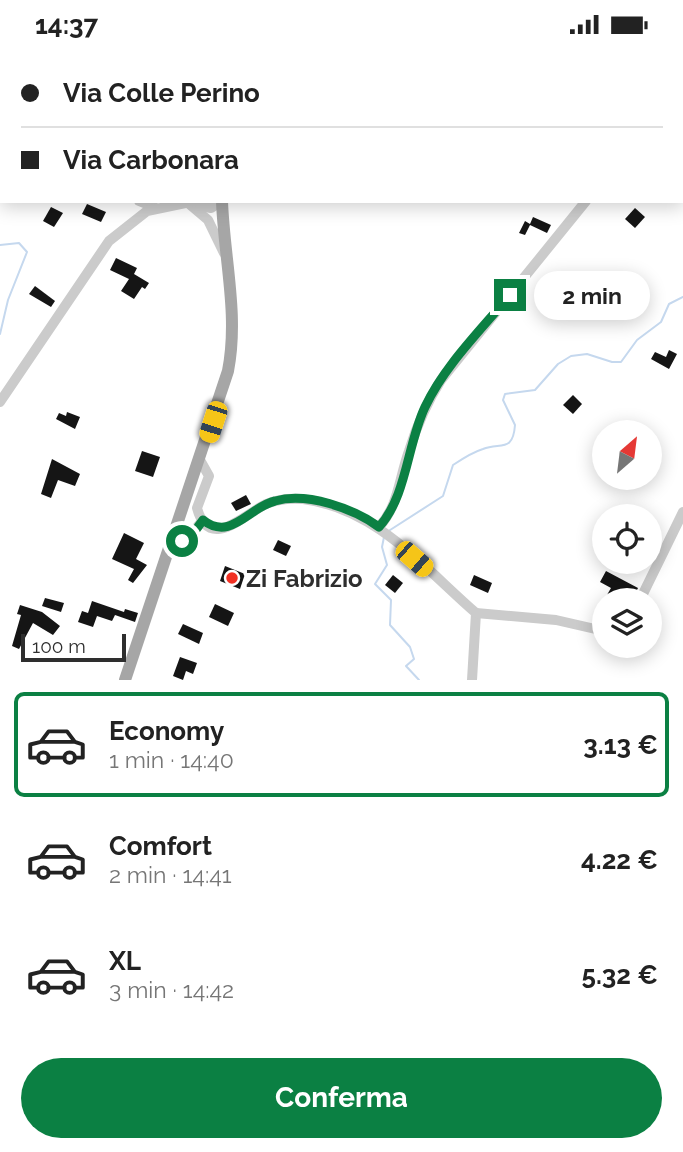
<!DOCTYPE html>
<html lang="it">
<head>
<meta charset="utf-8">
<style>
	:root { --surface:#fff; --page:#f2f2f2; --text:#222; --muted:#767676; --line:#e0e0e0; --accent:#0b8043 }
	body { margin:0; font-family:Raleway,sans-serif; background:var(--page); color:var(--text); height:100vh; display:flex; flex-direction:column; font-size:26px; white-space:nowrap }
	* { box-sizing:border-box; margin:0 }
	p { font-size:23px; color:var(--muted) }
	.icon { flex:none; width:38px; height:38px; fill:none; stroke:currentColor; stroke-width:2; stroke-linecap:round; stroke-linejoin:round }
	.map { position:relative; height:631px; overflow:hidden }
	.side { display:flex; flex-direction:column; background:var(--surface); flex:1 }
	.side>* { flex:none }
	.banner { position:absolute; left:0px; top:0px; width:684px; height:154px; box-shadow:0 4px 18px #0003; display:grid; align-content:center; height:154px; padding:0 21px; background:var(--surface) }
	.needle { width:46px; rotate:28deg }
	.buttons { position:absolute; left:592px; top:371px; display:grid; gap:14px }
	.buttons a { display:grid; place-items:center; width:70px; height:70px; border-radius:50%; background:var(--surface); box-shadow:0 4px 18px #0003; font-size:35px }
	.scale { position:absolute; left:21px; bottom:18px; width:105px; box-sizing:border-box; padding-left:7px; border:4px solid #2e2e2e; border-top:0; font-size:19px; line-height:24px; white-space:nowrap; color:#2e2e2e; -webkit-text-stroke:5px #fff; paint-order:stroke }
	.end { position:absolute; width:32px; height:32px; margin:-16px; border:9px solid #0b8043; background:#fff; box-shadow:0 0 0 4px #fff }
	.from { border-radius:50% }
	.bubble { position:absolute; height:49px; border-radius:24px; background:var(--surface); box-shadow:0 4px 18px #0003; font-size:23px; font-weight:700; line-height:49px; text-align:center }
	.car { position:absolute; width:21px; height:42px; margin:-21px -10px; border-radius:9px; box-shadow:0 0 5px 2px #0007; background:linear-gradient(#f5c518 24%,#345 0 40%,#f5c518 0 76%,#345 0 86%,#f5c518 0) }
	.banner b { display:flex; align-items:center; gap:24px; height:66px; font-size:26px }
	.banner b+b { border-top:2px solid var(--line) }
	.banner i { width:18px; height:18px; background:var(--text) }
	ul { padding:12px 0 0; list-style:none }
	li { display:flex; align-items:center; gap:21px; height:105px; margin:0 14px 10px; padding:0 7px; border:4px solid transparent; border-radius:10px }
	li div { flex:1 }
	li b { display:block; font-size:26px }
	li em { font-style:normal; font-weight:700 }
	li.active { border-color:var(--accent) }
	li>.icon { width:63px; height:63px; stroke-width:1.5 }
	.cta { display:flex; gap:14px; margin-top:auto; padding:14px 21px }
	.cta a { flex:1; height:80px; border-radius:42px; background:var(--accent); color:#fff; font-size:28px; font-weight:700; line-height:80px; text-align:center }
	.status { display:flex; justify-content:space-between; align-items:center; height:49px; padding:0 35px; background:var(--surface); direction:ltr }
	.status svg { height:19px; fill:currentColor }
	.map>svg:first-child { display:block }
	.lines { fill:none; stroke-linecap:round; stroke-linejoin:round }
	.stream { stroke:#c5d8ee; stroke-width:2 }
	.building { fill:#151515 }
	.minor { stroke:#cbcbcb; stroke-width:10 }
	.major { stroke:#a6a6a6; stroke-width:12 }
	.route { stroke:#0b8043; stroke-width:9 }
	.poi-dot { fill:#f13023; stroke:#fff; stroke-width:2.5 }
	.labels { text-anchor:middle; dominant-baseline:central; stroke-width:7; stroke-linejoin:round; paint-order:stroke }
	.poi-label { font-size:24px; font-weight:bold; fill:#2e2e2e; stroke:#fff; text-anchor:start }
</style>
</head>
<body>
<div class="status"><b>14:37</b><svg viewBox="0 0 49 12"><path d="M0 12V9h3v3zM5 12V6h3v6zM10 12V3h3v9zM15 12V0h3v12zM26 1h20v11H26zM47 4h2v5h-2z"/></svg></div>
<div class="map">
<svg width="683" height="631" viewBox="0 0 683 631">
	<rect width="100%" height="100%" fill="#fff"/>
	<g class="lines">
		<g class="stream">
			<polyline points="3,2 3,0"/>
			<polyline points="0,31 2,17"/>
			<polyline points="0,196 19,194 27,203 8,251 0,285"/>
			<path d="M387,483L443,447L453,416C462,410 473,403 483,400C500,393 513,404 515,376L503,351L505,345L535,341L558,315L571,307L587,305L612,313H621L637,291L661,273L669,255L683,248"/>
			<polyline points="384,488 382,498 387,516 375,535 391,551 390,576 410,598 414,610 406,617 419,631"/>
		</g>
	</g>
	<g class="building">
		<polygon points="87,155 106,163 101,173 82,165"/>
		<polygon points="51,158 63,164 54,178 43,172"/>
		<polygon points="635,159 645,168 635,179 625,170"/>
		<polygon points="533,168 551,176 547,184 530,176 525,186 519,184 525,172 530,175"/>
		<polygon points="116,209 137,219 134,225 149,234 145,240 142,238 134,250 121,242 129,230 110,221"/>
		<polygon points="35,237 55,252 51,258 29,245"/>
		<polygon points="669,301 677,305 669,320 651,310 655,303 666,308"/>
		<polygon points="573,346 582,355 573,365 563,356"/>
		<polygon points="67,363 80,368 75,380 56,370 59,364 66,367"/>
		<polygon points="142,402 160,408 153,428 135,422"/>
		<polygon points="52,410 80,425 75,437 58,431 51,449 41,445"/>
		<polygon points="246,446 251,455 236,462 231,454"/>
		<polygon points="124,484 144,494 136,510 147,516 133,534 128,531 134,520 112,510"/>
		<polygon points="278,491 291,497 286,507 273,501"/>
		<polygon points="225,517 245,525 240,540 220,532"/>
		<polygon points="606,522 638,539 632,551 604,551 611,539 600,533"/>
		<polygon points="393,526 403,534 395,544 385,536"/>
		<polygon points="474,526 492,534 488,544 470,536"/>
		<polygon points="45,549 64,554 61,563 42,557"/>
		<polygon points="92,552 124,563 125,560 138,564 135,573 115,566 112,572 97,567 93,578 78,573 82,562 88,564"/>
		<polygon points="215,555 234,564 228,577 209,568"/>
		<polygon points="20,556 42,563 60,577 53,586 33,574 19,600 12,597 21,566 17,565"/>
		<polygon points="183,575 203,584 199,595 178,585"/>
		<polygon points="180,608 197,614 193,625 186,622 183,631 173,627"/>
	</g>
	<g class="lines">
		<g class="minor">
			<polyline points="379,2 381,0"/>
			<polyline points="464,2 464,0"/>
			<polyline points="613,2 613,0"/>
			<polyline points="0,119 2,120"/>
			<polyline points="139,152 156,159"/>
			<polyline points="188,154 208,171 224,204"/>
			<polyline points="195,156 211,159 222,152"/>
			<polyline points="0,353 109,192 147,162 195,152"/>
			<path d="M200,411L209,427L197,459C209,504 246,464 266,455C278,450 291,449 303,450C376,459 424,519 476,564L472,631"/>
			<path d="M379,478C399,456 399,429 409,402C417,376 427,353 441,331L586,152"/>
			<polyline points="172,492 189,488 203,471"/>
			<polyline points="640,551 683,463"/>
			<polyline points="476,564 556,571 604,582"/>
		</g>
		<g class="major">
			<polyline points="236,2 236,0"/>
			<path d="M125,631L228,322C239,266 224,209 222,152"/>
		</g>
	</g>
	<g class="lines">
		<path class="route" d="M182,492L192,486L203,471C231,493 249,458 275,452C307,443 353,459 379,478C407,447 407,396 425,358C445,316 481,281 510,246"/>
	</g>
	<circle class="poi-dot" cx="232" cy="529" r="7"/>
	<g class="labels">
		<g class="poi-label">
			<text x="246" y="529">Zi Fabrizio</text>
		</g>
	</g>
</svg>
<div class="buttons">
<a><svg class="needle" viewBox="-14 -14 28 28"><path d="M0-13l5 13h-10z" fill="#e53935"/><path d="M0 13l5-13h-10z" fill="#767676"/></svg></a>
<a><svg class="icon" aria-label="locate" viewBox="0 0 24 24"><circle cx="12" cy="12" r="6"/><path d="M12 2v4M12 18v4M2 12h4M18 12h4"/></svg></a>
<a><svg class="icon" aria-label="layers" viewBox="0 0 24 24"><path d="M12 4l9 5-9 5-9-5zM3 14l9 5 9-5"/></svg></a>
</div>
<div class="scale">100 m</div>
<i class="end from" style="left:182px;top:492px"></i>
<i class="end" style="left:510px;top:246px"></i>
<div class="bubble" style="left:534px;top:222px;width:116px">2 min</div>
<i class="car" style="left:213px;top:373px;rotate:198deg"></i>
<i class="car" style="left:414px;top:510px;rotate:131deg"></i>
<div class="banner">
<b><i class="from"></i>Via Colle Perino</b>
<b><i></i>Via Carbonara</b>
</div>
</div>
<section class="side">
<ul>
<li class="active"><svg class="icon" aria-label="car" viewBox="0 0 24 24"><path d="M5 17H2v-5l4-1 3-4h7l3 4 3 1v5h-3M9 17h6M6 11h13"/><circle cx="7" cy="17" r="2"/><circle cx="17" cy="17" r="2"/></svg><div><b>Economy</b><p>1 min · 14:40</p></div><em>3.13 €</em></li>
<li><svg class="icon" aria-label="car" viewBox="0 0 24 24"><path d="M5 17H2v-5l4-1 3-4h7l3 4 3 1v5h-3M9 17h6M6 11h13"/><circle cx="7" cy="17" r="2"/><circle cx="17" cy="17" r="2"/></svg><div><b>Comfort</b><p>2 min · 14:41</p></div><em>4.22 €</em></li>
<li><svg class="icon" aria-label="car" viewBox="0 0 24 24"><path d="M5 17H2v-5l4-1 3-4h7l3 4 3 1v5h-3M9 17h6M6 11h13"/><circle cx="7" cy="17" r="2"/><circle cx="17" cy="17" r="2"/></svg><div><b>XL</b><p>3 min · 14:42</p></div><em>5.32 €</em></li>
</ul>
<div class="cta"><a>Conferma</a></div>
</section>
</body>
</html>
